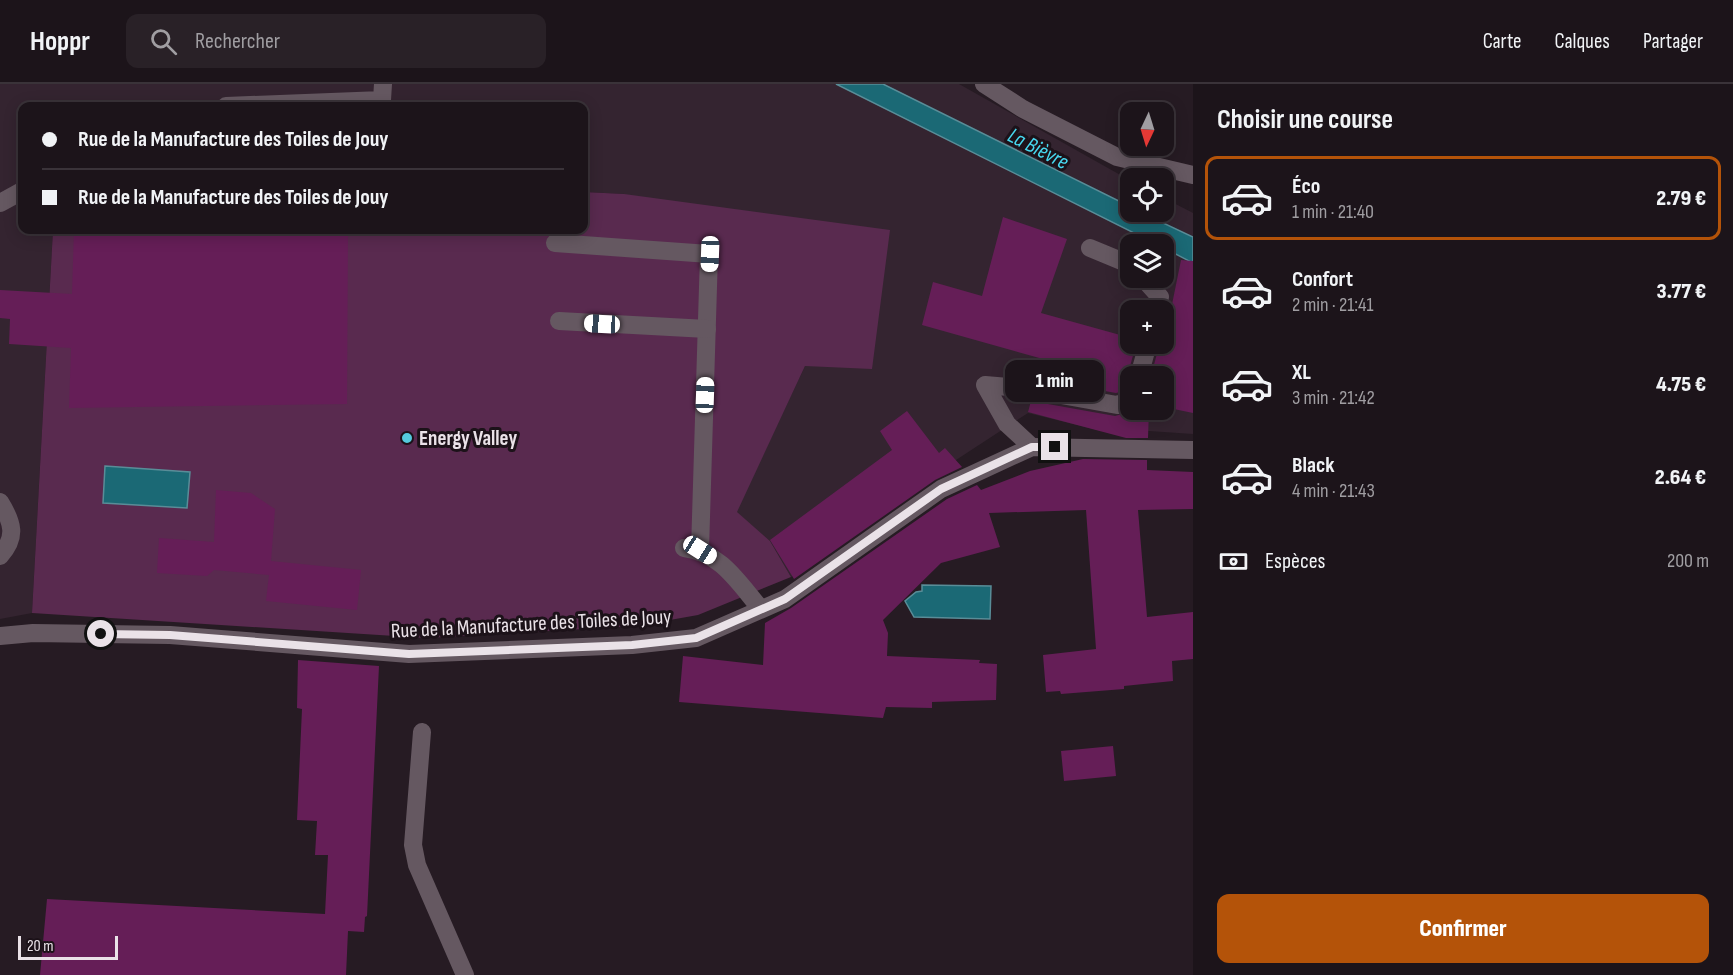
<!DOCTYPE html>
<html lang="fr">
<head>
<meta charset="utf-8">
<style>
	:root { --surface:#1c141a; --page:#292127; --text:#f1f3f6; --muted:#a09ea2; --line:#3a3339; --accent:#b45309 }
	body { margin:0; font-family:"Sofia Sans Condensed",sans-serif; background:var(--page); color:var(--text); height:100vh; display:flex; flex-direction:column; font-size:22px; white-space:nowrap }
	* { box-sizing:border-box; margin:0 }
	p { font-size:20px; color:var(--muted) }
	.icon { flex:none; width:33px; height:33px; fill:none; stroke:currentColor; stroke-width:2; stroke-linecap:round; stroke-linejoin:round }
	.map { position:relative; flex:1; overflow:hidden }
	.panel { display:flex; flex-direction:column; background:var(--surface); width:540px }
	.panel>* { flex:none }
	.guide { position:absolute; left:18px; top:18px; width:570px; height:132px; border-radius:12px; box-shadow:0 3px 15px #0003,0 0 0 2px var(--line); display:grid; align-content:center; height:132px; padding:0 24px; background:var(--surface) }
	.needle { width:39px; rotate:184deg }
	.buttons { position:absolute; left:1120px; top:18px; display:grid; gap:12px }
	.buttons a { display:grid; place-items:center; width:54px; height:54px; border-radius:12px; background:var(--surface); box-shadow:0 3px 15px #0003,0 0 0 2px var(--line); font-size:30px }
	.scale { position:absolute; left:18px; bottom:15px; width:100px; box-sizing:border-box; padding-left:6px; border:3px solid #eae2e8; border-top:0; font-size:16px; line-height:21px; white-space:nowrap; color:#eae2e8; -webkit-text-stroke:4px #1c1219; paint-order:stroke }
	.end { position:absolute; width:27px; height:27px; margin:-14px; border:8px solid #eae2e8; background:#111; box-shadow:0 0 0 3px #111 }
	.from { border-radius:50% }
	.bubble { position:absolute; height:42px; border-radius:12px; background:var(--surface); box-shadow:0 3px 15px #0003,0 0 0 2px var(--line); font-size:20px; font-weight:800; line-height:42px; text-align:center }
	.car { position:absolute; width:18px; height:36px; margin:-18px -9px; border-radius:8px; box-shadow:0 0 4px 2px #0007; background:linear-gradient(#fff 24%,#345 0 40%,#fff 0 76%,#345 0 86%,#fff 0) }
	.guide b { display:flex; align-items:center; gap:21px; height:57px; font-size:22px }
	.guide b+b { border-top:2px solid var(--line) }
	.guide i { width:15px; height:15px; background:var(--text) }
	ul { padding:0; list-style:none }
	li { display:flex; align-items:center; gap:18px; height:84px; margin:0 12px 9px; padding:0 12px; border:3px solid transparent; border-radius:12px }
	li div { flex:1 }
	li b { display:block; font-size:22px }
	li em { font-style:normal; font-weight:800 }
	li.on { border-color:var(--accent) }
	li>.icon { width:54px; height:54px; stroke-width:1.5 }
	h2 { padding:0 24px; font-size:27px; line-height:72px }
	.pay { display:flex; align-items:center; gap:15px; height:66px; padding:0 24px; font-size:22px }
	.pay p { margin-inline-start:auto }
	.action { display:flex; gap:12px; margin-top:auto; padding:12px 24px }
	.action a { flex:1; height:69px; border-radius:12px; background:var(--accent); color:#fff; font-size:24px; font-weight:800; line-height:69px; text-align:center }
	header { display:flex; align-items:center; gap:36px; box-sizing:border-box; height:84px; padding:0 30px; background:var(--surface); border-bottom:2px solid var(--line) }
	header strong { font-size:28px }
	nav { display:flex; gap:33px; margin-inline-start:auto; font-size:21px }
	.search { width:420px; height:54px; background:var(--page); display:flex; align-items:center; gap:15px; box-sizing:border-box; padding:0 21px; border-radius:12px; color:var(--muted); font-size:22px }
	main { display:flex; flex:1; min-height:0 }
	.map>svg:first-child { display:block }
	.built { fill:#342430; fill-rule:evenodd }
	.green { fill:#592a4f }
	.water { fill:#1b6975; stroke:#598d98; stroke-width:1.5 }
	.building { fill:#651e57 }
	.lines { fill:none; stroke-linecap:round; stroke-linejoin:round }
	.lane { stroke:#655861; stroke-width:18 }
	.street { stroke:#655861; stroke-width:18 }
	.route { stroke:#eae2e8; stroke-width:8 }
	.poi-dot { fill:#54cadd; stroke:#1c1219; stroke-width:2 }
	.labels { text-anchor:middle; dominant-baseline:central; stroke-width:6; stroke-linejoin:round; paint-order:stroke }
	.poi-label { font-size:21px; font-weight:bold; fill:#eae2e8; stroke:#1c1219; text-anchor:start }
	.street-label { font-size:21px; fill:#eae2e8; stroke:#1c1219 }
	.water-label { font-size:22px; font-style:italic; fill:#47d7ee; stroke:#1c1219 }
</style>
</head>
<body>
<header>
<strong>Hoppr</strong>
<div class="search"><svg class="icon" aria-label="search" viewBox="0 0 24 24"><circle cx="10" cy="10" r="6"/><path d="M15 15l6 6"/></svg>Rechercher</div>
<nav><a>Carte</a><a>Calques</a><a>Partager</a></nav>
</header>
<main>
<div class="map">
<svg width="1193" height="891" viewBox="0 0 1193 891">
	<rect width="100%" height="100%" fill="#261b23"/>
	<path class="built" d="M0,0H959L1131,97V128H1164V114L1193,129V350L1120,345L1118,351L1028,329L956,376L791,493L770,457L736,428L805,282L624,110L584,108V22H22V146H53L32,529L0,535ZM1131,160H1164V194H1131ZM1131,226H1164V260H1131ZM1131,292H1164V326H1131Z"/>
	<polygon class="green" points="584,108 624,110 890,146 872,285 805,282 737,428 770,457 791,493 698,531 636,542 426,554 32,529 53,146 584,146"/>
	<g class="water">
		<polygon points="836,0 883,0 1131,123 1131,128 1140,128 1193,153 1193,179 1164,164 1164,160 1156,160"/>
		<polygon points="105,382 190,388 187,424 103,419"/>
		<polygon points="922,501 991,502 990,535 914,533 905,517 916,508 922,507"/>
	</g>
	<g class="building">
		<polygon points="1003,133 1067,155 1041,229 1131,254 1131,260 1136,260 1128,290 1131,305 1116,309 1037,295 1043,275 922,241 933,198 982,212"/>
		<polygon points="74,146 348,146 347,320 69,324 71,264 9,260 10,235 0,234 0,206 72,210"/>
		<polygon points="1181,176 1193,177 1193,329 1164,323 1164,292 1151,292 1159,262 1162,263 1164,260"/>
		<polygon points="1031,317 1115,332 1137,326 1149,326 1148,354 1126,354 1028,328"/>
		<polygon points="907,327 939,369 945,364 962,383 935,396 794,495 770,456 892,366 880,347"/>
		<polygon points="1083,375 1147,376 1147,386 1193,388 1193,425 1138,426 1147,533 1193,528 1193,575 1172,577 1173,597 1124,602 1124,605 1061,610 1060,607 1046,608 1043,571 1096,565 1086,426 989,429 1000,463 941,479 883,536 888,549 887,572 980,576 979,579 997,580 996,616 932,618 932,624 886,623 883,634 679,618 683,572 763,581 765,539 791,524 947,415 977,401 981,406 1030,387"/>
		<polygon points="216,406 251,409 275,425 271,477 361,486 357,526 266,517 269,491 214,486 207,492 157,489 159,454 214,458"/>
		<polygon points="298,576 379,582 367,832 365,833 364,848 348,847 346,891 40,891 47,815 325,830 328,771 315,771 317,737 297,736 302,625 297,624"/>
		<polygon points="1113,662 1116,692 1064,697 1061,667"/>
	</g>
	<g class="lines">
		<g class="lane">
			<polyline points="984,0 1023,25 1117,73 1193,91"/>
			<polyline points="226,22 382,16 383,0"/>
			<polyline points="0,119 22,107"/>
			<polyline points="555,159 709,170 700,466"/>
			<polyline points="1090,164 1131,181"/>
			<polyline points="1143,194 1160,213 1156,226"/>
			<polyline points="559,237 707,245"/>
			<polyline points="1139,292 1148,260"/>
			<polyline points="1032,363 1007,340 985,301 1022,304 1117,321 1131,316"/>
			<path d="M0,418C13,439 17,453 0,472"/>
			<path d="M684,464C720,468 738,498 760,524"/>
			<polyline points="422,648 413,761 417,781 465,891"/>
		</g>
		<polyline class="street" points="0,552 33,549 170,551 409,570 632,561 696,554 785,515 941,405 1032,363 1193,366"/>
	</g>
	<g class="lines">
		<polyline class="route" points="101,550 170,551 409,570 632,561 696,554 785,515 941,405 1032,363 1055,363"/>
	</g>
	<circle class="poi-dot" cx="407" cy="354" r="6"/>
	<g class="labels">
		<g class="poi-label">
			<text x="419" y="354">Energy Valley</text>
		</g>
		<g class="street-label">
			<text transform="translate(531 540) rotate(-3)">Rue de la Manufacture des Toiles de Jouy</text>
		</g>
		<g class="water-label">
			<text transform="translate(1038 65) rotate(27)">La Bièvre</text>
		</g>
	</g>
</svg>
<div class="buttons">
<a><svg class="needle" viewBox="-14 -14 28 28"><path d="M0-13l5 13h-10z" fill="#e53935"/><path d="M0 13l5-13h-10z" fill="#a09ea2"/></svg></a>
<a><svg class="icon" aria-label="locate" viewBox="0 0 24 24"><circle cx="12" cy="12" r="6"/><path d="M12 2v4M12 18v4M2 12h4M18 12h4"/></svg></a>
<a><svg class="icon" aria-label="layers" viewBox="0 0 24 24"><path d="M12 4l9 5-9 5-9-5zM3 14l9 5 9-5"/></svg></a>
<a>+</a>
<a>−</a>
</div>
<div class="scale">20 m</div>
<i class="end from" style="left:101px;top:550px"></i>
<i class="end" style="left:1055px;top:363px"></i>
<div class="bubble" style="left:1005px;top:276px;width:99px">1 min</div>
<i class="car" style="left:710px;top:170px;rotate:182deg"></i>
<i class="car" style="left:602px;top:240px;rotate:273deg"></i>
<i class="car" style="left:705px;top:311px;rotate:2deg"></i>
<i class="car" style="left:700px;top:466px;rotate:122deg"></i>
<div class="guide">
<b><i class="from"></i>Rue de la Manufacture des Toiles de Jouy</b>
<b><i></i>Rue de la Manufacture des Toiles de Jouy</b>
</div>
</div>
<section class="panel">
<h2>Choisir une course</h2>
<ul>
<li class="on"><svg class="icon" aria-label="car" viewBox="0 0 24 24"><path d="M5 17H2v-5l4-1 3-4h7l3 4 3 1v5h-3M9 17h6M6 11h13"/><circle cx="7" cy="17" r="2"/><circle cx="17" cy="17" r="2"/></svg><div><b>Éco</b><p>1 min · 21:40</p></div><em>2.79 €</em></li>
<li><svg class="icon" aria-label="car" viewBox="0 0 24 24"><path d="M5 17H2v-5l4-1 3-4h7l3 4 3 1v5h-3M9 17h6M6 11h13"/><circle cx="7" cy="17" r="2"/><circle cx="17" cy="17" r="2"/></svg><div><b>Confort</b><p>2 min · 21:41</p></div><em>3.77 €</em></li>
<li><svg class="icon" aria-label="car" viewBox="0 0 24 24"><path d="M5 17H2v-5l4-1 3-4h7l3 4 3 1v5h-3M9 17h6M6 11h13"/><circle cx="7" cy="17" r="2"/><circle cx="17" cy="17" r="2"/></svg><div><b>XL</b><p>3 min · 21:42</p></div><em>4.75 €</em></li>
<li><svg class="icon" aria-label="car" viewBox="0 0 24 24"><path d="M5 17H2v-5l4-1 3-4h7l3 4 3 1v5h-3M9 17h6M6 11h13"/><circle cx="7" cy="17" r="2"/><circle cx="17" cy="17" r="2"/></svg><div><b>Black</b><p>4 min · 21:43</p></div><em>2.64 €</em></li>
</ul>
<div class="pay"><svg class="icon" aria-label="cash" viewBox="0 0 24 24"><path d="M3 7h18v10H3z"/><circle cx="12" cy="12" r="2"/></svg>Espèces<p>200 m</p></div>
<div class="action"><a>Confirmer</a></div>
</section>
</main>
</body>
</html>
